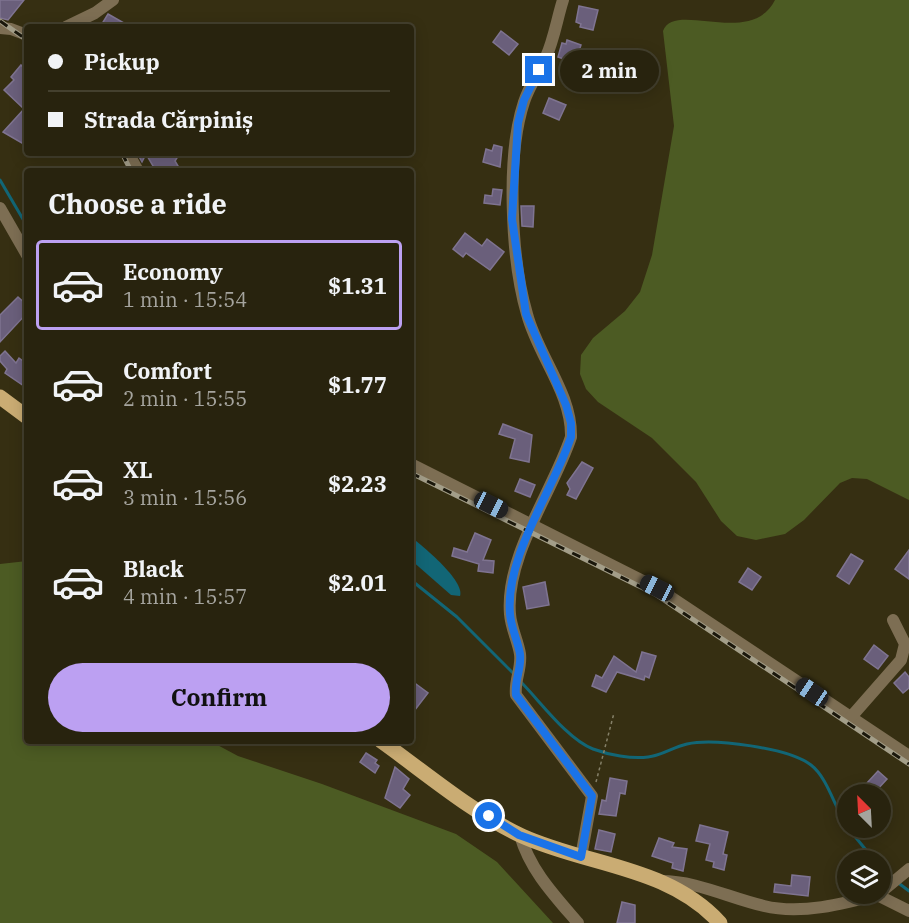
<!DOCTYPE html>
<html lang="en">
<head>
<meta charset="utf-8">
<style>
	:root { --surface:#28230e; --page:#342f1c; --text:#f1f3f6; --muted:#a5a49e; --line:#44402e; --accent:#bca0f2 }
	body { margin:0; font-family:"IBM Plex Serif",serif; background:var(--page); color:var(--text); height:100vh; display:flex; flex-direction:column; font-size:22px; white-space:nowrap }
	* { box-sizing:border-box; margin:0 }
	p { font-size:20px; color:var(--muted) }
	.icon { flex:none; width:33px; height:33px; fill:none; stroke:currentColor; stroke-width:2; stroke-linecap:round; stroke-linejoin:round }
	.map { position:relative; flex:1; overflow:hidden }
	.details { position:absolute; left:24px; top:168px; width:390px; height:576px; display:flex; flex-direction:column; background:var(--surface); border-radius:6px; box-shadow:0 3px 15px #0003,0 0 0 2px var(--line) }
	.details>* { flex:none }
	.banner { position:absolute; left:24px; top:24px; width:390px; height:132px; border-radius:6px; box-shadow:0 3px 15px #0003,0 0 0 2px var(--line); display:grid; align-content:center; height:132px; padding:0 24px; background:var(--surface) }
	.needle { width:39px; rotate:336deg }
	.fabs { position:absolute; left:837px; top:784px; display:grid; gap:12px }
	.fabs a { display:grid; place-items:center; width:54px; height:54px; border-radius:50%; background:var(--surface); box-shadow:0 3px 15px #0003,0 0 0 2px var(--line); font-size:30px }
	.end { position:absolute; width:27px; height:27px; margin:-14px; border:8px solid #1a73e8; background:#fff; box-shadow:0 0 0 3px #fff }
	.from { border-radius:50% }
	.bubble { position:absolute; height:42px; border-radius:21px; background:var(--surface); box-shadow:0 3px 15px #0003,0 0 0 2px var(--line); font-size:20px; font-weight:700; line-height:42px; text-align:center }
	.car { position:absolute; width:18px; height:36px; margin:-18px -9px; border-radius:8px; box-shadow:0 0 4px 2px #0007; background:linear-gradient(#222 24%,#8ab4d8 0 40%,#222 0 76%,#8ab4d8 0 86%,#222 0) }
	.banner b { display:flex; align-items:center; gap:21px; height:57px; font-size:22px }
	.banner b+b { border-top:2px solid var(--line) }
	.banner i { width:15px; height:15px; background:var(--text) }
	ul { padding:0; list-style:none }
	li { display:flex; align-items:center; gap:18px; height:90px; margin:0 12px 9px; padding:0 12px; border:3px solid transparent; border-radius:6px }
	li div { flex:1 }
	li b { display:block; font-size:22px }
	li em { font-style:normal; font-weight:700 }
	li.selected { border-color:var(--accent) }
	li>.icon { width:54px; height:54px; stroke-width:1.5 }
	h2 { padding:0 24px; font-size:27px; line-height:72px }
	.primary-button { display:flex; gap:12px; margin-top:auto; padding:12px 24px }
	.primary-button a { flex:1; height:69px; border-radius:36px; background:var(--accent); color:#111; font-size:24px; font-weight:700; line-height:69px; text-align:center }
	.map>svg:first-child { display:block }
	.green { fill:#4c5b23 }
	.water { fill:#126676 }
	.lines { fill:none; stroke-linecap:round; stroke-linejoin:round }
	.stream { stroke:#126676; stroke-width:3 }
	.building { fill:#6a5f7b; stroke:#7f7491; stroke-width:1.5 }
	.path { stroke:#858068; stroke-width:1.5; stroke-dasharray:3 3; stroke-linecap:butt }
	.minor { stroke:#7d6e53; stroke-width:12 }
	.major { stroke:#caac73; stroke-width:15 }
	.rail-casing { stroke:#a39e89; stroke-width:5 }
	.rail { stroke:#1a170b; stroke-width:3; stroke-dasharray:9; stroke-linecap:butt }
	.route { stroke:#1a73e8; stroke-width:8 }
</style>
</head>
<body>
<div class="map">
<svg width="909" height="923" viewBox="0 0 909 923">
	<rect width="100%" height="100%" fill="#362f12"/>
	<g class="green">
		<path d="M775,0H909V500L867,479L852,478L840,483L804,520L785,534L756,540L737,536L721,521L696,482L652,438L598,402L586,389L580,374L581,355L593,338L625,311L640,292L652,255L674,126L663,31C674,0 751,48 775,0Z"/>
		<polygon points="27,561 27,741 210,741 238,756 322,784 456,834 497,862 553,923 0,923 0,564"/>
	</g>
	<path class="water" d="M411,537C423,546 465,581 460,596L451,595L411,560Z"/>
	<g class="lines">
		<g class="stream">
			<polyline points="0,180 27,226"/>
			<polyline points="411,580 457,617 514,674"/>
			<path d="M520,681C540,701 567,739 593,749C609,755 631,759 648,757C661,756 673,747 687,744C714,738 789,748 811,765C828,778 835,809 848,828"/>
			<polyline points="848,828 875,861"/>
			<polyline points="880,866 892,877"/>
			<polyline points="897,882 909,891"/>
		</g>
	</g>
	<g class="building">
		<polygon points="0,0 24,0 8,20 0,18"/>
		<polygon points="579,6 598,10 593,30 580,27 581,24 576,22"/>
		<polygon points="108,14 131,27 100,27"/>
		<polygon points="501,31 518,44 509,55 493,42"/>
		<polygon points="567,40 581,45 575,63 558,57 562,43 566,44"/>
		<polygon points="21,65 27,72 27,146 3,132 24,109 4,90 14,80 11,77"/>
		<polygon points="549,98 566,105 559,120 543,113"/>
		<polygon points="494,145 502,147 500,167 483,162 486,149 492,151"/>
		<polygon points="137,153 180,153 175,161 181,171 156,171 146,154 142,162"/>
		<polygon points="493,189 502,190 500,205 484,203 485,195 492,196"/>
		<polygon points="521,206 534,206 533,227 522,226"/>
		<polygon points="465,233 482,246 487,239 504,252 490,270 466,253 463,257 453,249"/>
		<polygon points="18,297 27,305 27,313 0,342 0,315"/>
		<polygon points="5,351 16,363 19,358 27,364 27,388 5,373 7,369 0,361 0,356"/>
		<polygon points="503,424 532,435 529,462 510,458 515,439 499,434"/>
		<polygon points="582,462 593,468 576,499 567,495 570,489 567,483"/>
		<polygon points="520,479 535,485 530,497 515,491"/>
		<polygon points="475,533 491,540 483,560 494,561 493,573 478,571 479,564 452,556 454,548 467,552"/>
		<polygon points="909,550 909,579 895,569"/>
		<polygon points="851,554 863,561 849,584 837,576"/>
		<polygon points="748,568 761,577 752,590 739,582"/>
		<polygon points="545,582 549,605 527,609 523,587"/>
		<polygon points="874,645 888,656 878,669 864,659"/>
		<polygon points="642,652 656,656 649,678 645,676 644,680 617,672 606,692 592,686 596,675 602,678 614,656 636,672"/>
		<polygon points="905,672 909,677 909,688 903,693 894,683"/>
		<polygon points="416,684 428,693 411,715 411,692"/>
		<polygon points="366,753 377,760 375,763 379,766 375,773 360,762"/>
		<polygon points="395,767 409,779 403,789 410,795 400,808 385,798"/>
		<polygon points="878,771 887,779 876,791 867,783"/>
		<polygon points="610,778 627,781 625,794 620,793 616,816 599,814 602,800 606,801"/>
		<polygon points="700,825 728,832 723,854 727,855 724,870 713,867 714,862 706,860 710,844 696,841"/>
		<polygon points="599,830 615,834 611,852 595,849"/>
		<polygon points="659,838 674,843 672,847 687,849 683,871 672,868 673,863 652,856"/>
		<polygon points="792,875 810,877 808,896 774,892 775,884 791,886"/>
		<polygon points="622,902 635,905 635,923 617,923"/>
	</g>
	<g class="lines">
		<polyline class="path" points="596,782 614,713"/>
		<g class="minor">
			<path d="M563,0C557,19 554,39 546,57C539,72 529,86 524,102C506,156 511,259 527,314C538,356 572,393 571,437C553,491 505,556 510,614C511,628 518,641 520,654C522,668 514,681 516,695L592,796L581,857"/>
			<polyline points="66,27 95,13 113,0"/>
			<polyline points="0,28 11,29 27,35"/>
			<polyline points="128,153 138,171"/>
			<polyline points="0,208 27,255"/>
			<polyline points="411,464 657,588 909,756"/>
			<polyline points="851,717 901,660 905,644 893,620"/>
			<path d="M520,835C530,870 554,895 578,923"/>
			<path d="M661,881C697,881 729,898 764,906C801,915 843,904 879,894"/>
			<polyline points="880,893 909,869"/>
			<polyline points="877,895 909,911"/>
		</g>
		<g class="major">
			<polyline points="0,397 27,417"/>
			<path d="M381,741C426,773 471,812 522,836C588,866 668,866 720,923"/>
		</g>
		<defs>
			<g id="rail">
				<polyline points="0,21 27,40"/>
				<polyline points="122,153 131,171"/>
				<polyline points="411,473 655,594 909,764"/>
			</g>
		</defs>
		<use href="#rail" class="rail-casing"/>
		<use href="#rail" class="rail"/>
	</g>
	<g class="lines">
		<path class="route" d="M489,816L519,835L581,857L592,796L516,695C514,681 522,668 520,654C518,641 511,628 510,614C505,556 553,491 571,437V423L566,405L526,314L512,219L518,123L524,100L539,70"/>
	</g>
</svg>
<div class="fabs">
<a><svg class="needle" viewBox="-14 -14 28 28"><path d="M0-13l5 13h-10z" fill="#e53935"/><path d="M0 13l5-13h-10z" fill="#a5a49e"/></svg></a>
<a><svg class="icon" aria-label="layers" viewBox="0 0 24 24"><path d="M12 4l9 5-9 5-9-5zM3 14l9 5 9-5"/></svg></a>
</div>
<i class="end from" style="left:489px;top:816px"></i>
<i class="end" style="left:539px;top:70px"></i>
<div class="bubble" style="left:560px;top:50px;width:99px">2 min</div>
<i class="car" style="left:491px;top:505px;rotate:117deg"></i>
<i class="car" style="left:657px;top:588px;rotate:297deg"></i>
<i class="car" style="left:812px;top:692px;rotate:304deg"></i>
<div class="banner">
<b><i class="from"></i>Pickup</b>
<b><i></i>Strada Cărpiniș</b>
</div>
<section class="details">
<h2>Choose a ride</h2>
<ul>
<li class="selected"><svg class="icon" aria-label="car" viewBox="0 0 24 24"><path d="M5 17H2v-5l4-1 3-4h7l3 4 3 1v5h-3M9 17h6M6 11h13"/><circle cx="7" cy="17" r="2"/><circle cx="17" cy="17" r="2"/></svg><div><b>Economy</b><p>1 min · 15:54</p></div><em>$1.31</em></li>
<li><svg class="icon" aria-label="car" viewBox="0 0 24 24"><path d="M5 17H2v-5l4-1 3-4h7l3 4 3 1v5h-3M9 17h6M6 11h13"/><circle cx="7" cy="17" r="2"/><circle cx="17" cy="17" r="2"/></svg><div><b>Comfort</b><p>2 min · 15:55</p></div><em>$1.77</em></li>
<li><svg class="icon" aria-label="car" viewBox="0 0 24 24"><path d="M5 17H2v-5l4-1 3-4h7l3 4 3 1v5h-3M9 17h6M6 11h13"/><circle cx="7" cy="17" r="2"/><circle cx="17" cy="17" r="2"/></svg><div><b>XL</b><p>3 min · 15:56</p></div><em>$2.23</em></li>
<li><svg class="icon" aria-label="car" viewBox="0 0 24 24"><path d="M5 17H2v-5l4-1 3-4h7l3 4 3 1v5h-3M9 17h6M6 11h13"/><circle cx="7" cy="17" r="2"/><circle cx="17" cy="17" r="2"/></svg><div><b>Black</b><p>4 min · 15:57</p></div><em>$2.01</em></li>
</ul>
<div class="primary-button"><a>Confirm</a></div>
</section>
</div>
</body>
</html>
